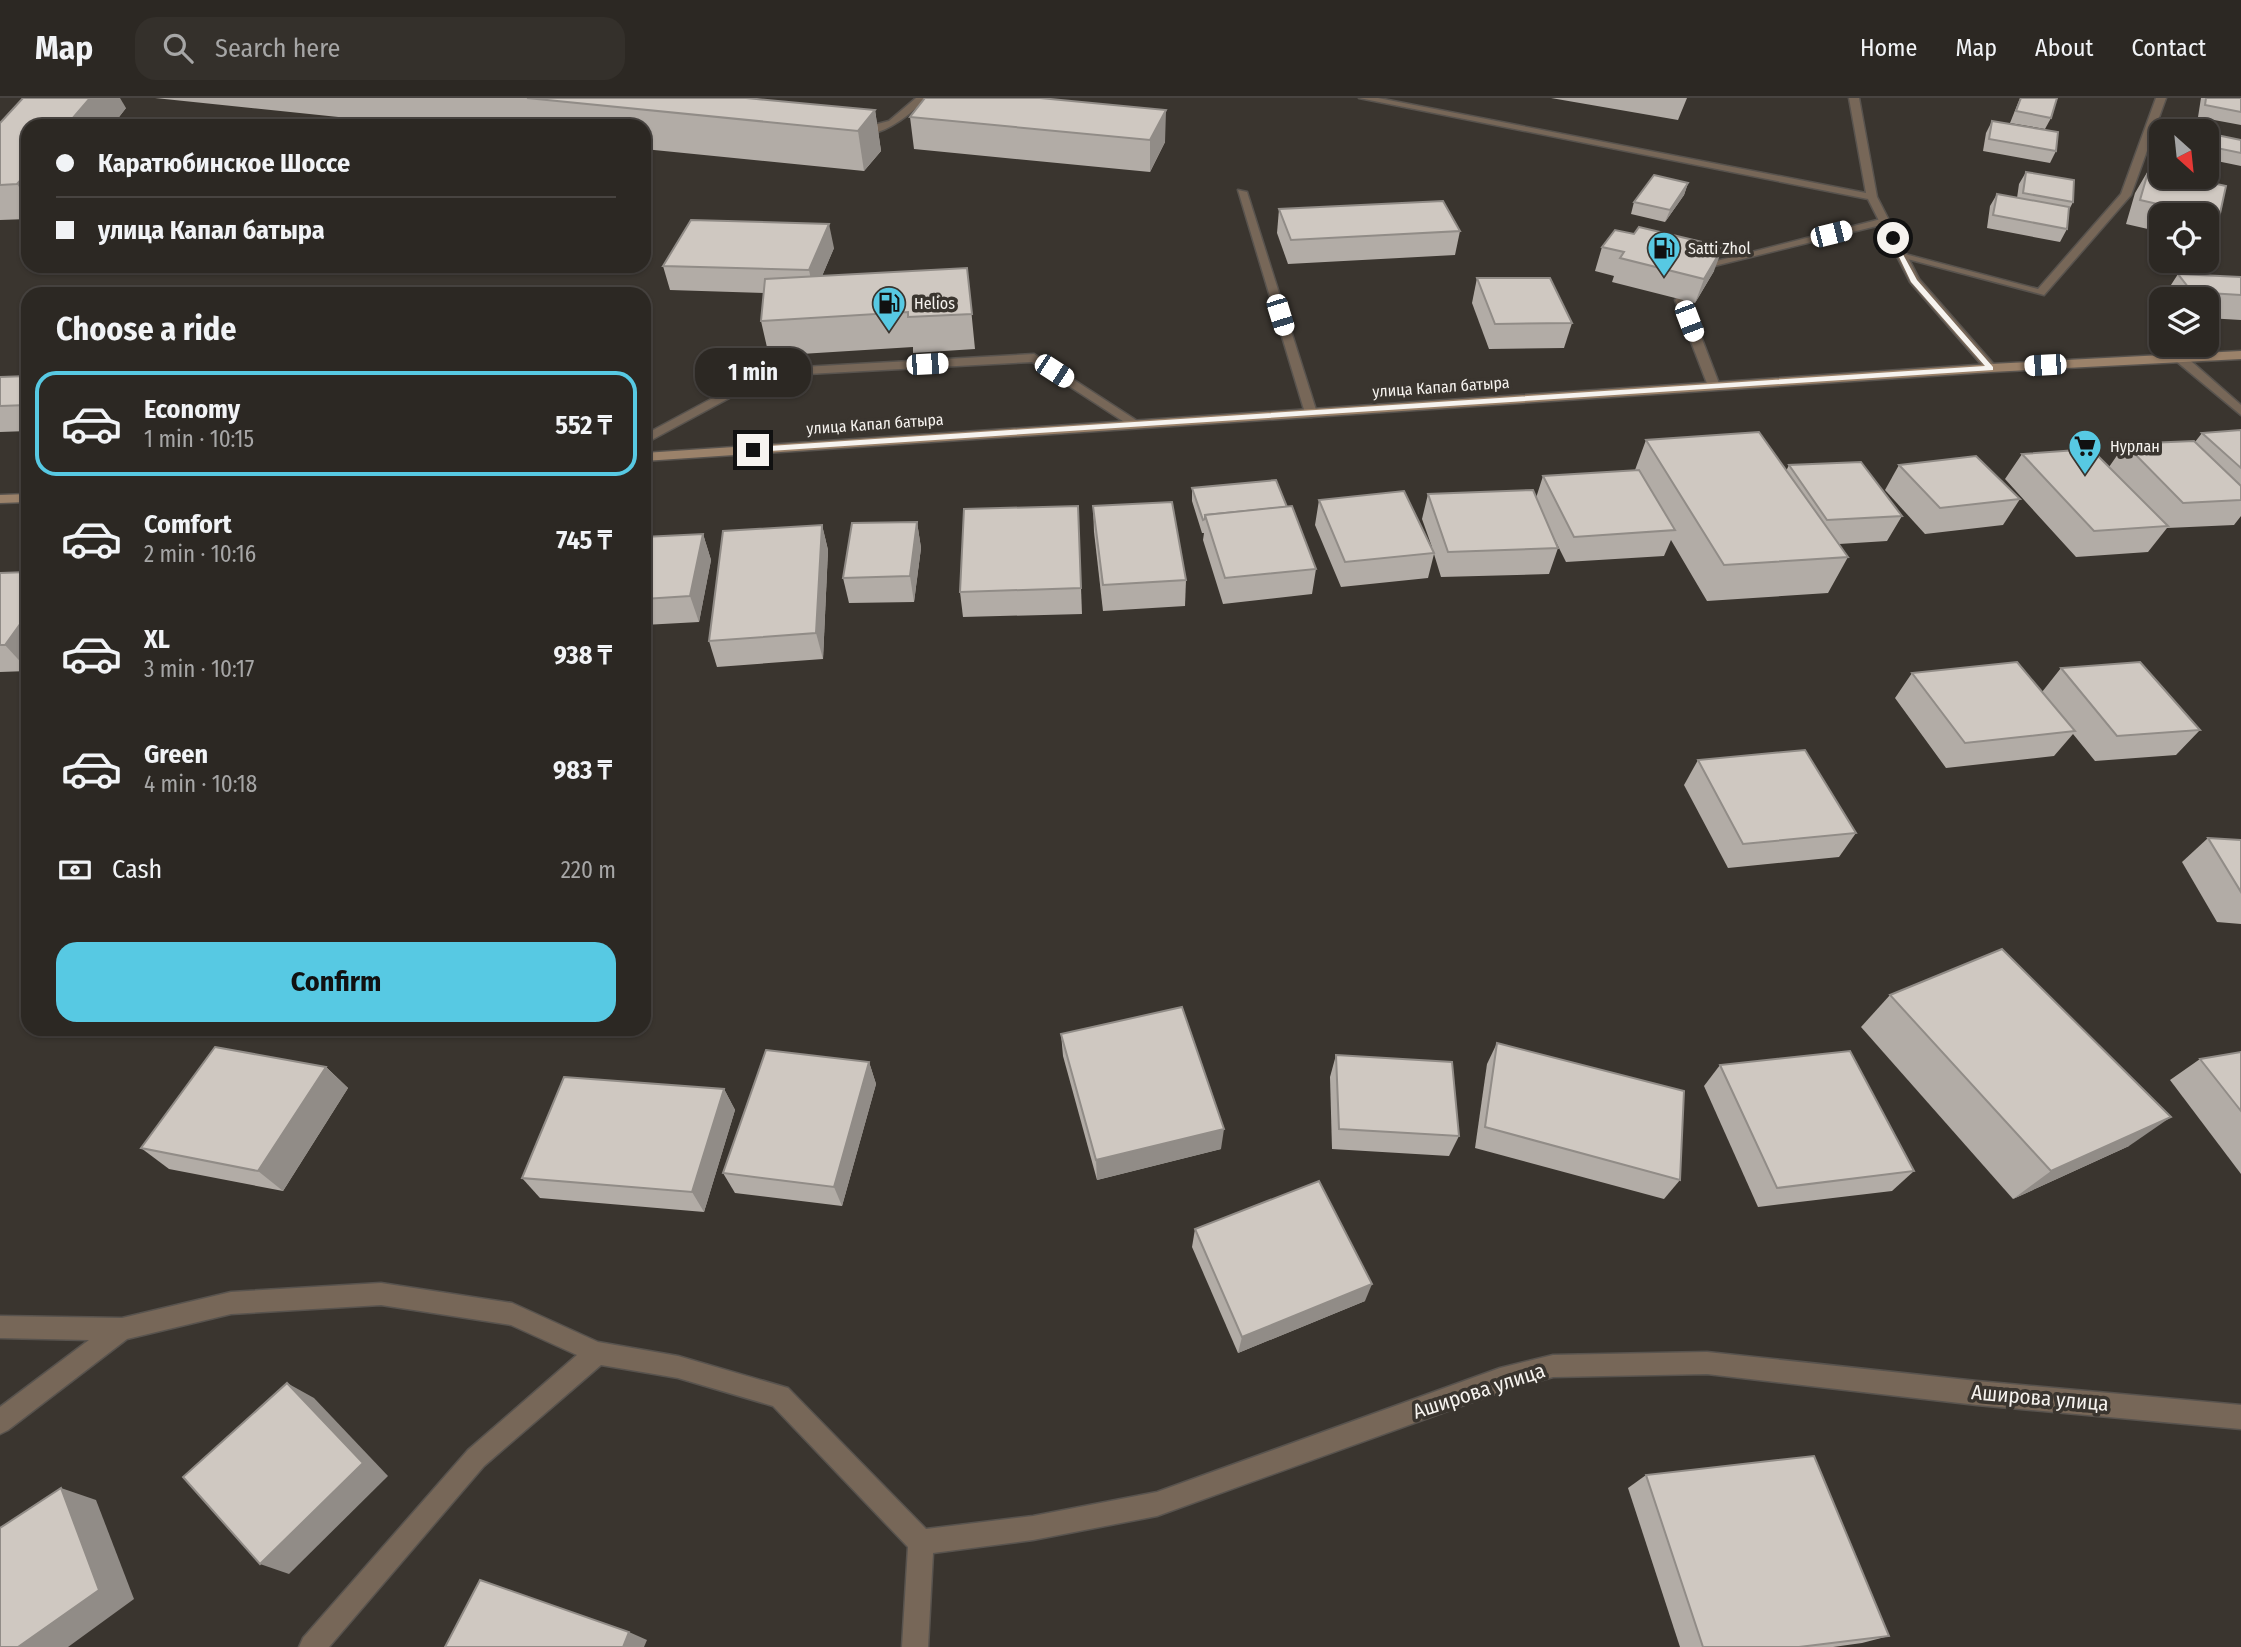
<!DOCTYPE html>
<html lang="en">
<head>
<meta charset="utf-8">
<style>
	:root { --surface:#2c2823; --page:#34302b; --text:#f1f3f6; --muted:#a6a6a6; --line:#484441; --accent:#57c9e3 }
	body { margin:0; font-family:"Fira Sans Condensed",sans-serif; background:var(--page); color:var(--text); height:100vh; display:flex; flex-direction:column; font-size:26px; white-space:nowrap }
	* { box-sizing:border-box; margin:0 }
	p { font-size:23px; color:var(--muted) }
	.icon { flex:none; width:38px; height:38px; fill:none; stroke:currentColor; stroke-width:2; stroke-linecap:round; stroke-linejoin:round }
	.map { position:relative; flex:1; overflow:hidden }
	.panel { position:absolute; left:21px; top:189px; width:630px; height:749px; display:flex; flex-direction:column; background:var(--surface); border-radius:21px; box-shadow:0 2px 5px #0004,0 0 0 2px var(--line) }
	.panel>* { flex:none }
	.top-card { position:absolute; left:21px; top:21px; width:630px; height:154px; border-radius:21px; box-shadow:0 2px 5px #0004,0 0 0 2px var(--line); display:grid; align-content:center; height:154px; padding:0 35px; background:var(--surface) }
	.needle { width:46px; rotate:153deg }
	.tools { position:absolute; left:2149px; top:21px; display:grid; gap:14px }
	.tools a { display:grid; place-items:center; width:70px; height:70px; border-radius:14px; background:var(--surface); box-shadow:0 2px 5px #0004,0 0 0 2px var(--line); font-size:35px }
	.end { position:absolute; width:32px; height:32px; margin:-16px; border:9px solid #f6f3ef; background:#111; box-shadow:0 0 0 4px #111 }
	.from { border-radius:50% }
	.bubble { position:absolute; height:49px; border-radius:21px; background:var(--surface); box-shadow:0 2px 5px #0004,0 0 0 2px var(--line); font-size:23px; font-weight:700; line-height:49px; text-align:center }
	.car { position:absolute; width:21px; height:42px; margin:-21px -10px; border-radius:9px; box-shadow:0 0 5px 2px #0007; background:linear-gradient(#fff 24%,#345 0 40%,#fff 0 76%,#345 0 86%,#fff 0) }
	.top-card b { display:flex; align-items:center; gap:24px; height:66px; font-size:26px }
	.top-card b+b { border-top:2px solid var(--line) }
	.top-card i { width:18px; height:18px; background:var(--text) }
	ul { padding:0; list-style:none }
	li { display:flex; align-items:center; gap:21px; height:105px; margin:0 14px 10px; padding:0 21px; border:4px solid transparent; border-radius:21px }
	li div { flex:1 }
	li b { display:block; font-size:26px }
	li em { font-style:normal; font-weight:700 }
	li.selected { border-color:var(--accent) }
	li>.icon { width:63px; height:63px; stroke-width:1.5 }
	h2 { padding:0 35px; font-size:32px; line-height:84px }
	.pay { display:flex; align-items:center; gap:18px; height:77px; padding:0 35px; font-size:26px }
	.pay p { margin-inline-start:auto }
	.cta { display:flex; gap:14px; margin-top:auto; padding:14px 35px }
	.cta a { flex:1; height:80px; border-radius:21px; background:var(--accent); color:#111; font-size:28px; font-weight:700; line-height:80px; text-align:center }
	header { display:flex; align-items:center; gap:42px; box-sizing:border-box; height:98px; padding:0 35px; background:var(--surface); border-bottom:2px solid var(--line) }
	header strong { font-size:33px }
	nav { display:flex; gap:38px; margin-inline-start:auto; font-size:24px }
	.search { width:490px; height:63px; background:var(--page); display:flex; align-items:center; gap:18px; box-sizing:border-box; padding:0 24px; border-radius:21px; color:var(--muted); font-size:26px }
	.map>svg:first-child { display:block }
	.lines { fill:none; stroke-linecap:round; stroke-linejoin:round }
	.service-casing { stroke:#58534e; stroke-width:3 }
	.minor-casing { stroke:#58534e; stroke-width:3 }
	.secondary-casing { stroke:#58534e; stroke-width:3 }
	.service { fill:#776758; fill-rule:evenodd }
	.minor { fill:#776758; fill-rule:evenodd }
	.secondary { fill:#9b826a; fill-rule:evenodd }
	.wall { fill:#b2aca6 }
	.shaded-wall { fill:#918c87 }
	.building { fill:#cfc8c1; stroke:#918c87; stroke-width:2 }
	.route { fill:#f6f3ef }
	.labels { text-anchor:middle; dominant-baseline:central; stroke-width:7; stroke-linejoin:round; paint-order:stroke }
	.far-poi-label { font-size:16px; fill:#f6f3ef; stroke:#3a352f; text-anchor:start }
	.far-street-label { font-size:16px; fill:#f6f3ef; stroke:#3a352f }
	.near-street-label { font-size:21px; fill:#f6f3ef; stroke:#3a352f }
</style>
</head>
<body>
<header>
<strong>Map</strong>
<div class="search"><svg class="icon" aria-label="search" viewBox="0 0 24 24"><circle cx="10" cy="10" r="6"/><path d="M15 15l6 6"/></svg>Search here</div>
<nav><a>Home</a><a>Map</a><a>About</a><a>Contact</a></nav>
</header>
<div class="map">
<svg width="2241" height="1549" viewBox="0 0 2241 1549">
	<rect width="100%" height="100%" fill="#3a352f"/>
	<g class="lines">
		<defs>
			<g id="service">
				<path d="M916,0H926C911,17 873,47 850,33L889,23Z"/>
				<polygon points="2156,0 2166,0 2131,97 2044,197 1896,158 1901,155 2038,191 2121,96"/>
				<polygon points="1238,92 1247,94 1317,315 1315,318 1311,319 1305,315"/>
				<polygon points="1885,120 1890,123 1889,125 1698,172 1693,169"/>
				<polygon points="1677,200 1687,202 1720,288 1718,291 1708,288 1675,202"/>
				<polygon points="1034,256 1142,326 1136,330 1132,329 1032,264 770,278 644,346 644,337 767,271"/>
				<polygon points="2176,257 2184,257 2241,307 2241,317 2176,263"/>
			</g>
			<g id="minor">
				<polygon points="1359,0 1378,0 1866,95 1849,0 1859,0 1877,99 1919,181 1997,270 1987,273 1910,184 1868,101"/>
				<polygon points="381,1185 512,1205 598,1244 678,1258 788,1290 926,1431 1033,1418 1157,1394 1500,1270 1553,1257 1707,1254 1977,1283 2241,1307 2241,1331 1977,1307 1707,1276 1553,1279 1500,1294 1157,1418 1033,1442 933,1455 928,1549 902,1549 908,1449 773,1308 678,1280 601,1267 484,1368 329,1549 299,1549 303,1540 468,1352 577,1257 511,1227 381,1207 231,1216 127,1241 8,1332 0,1336 0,1309 89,1242 0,1240 0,1218 122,1220 231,1194"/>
			</g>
			<g id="secondary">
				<polygon points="2241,253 2241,261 1991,274 644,363 644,355 1991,266"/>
				<polygon points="28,396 28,404 0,405 0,397"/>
			</g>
		</defs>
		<use href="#service" class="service-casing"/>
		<use href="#minor" class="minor-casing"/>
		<use href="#secondary" class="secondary-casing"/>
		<use href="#service" class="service"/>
		<use href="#minor" class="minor"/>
		<use href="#secondary" class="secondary"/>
	</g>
	<g class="wall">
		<polygon points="155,0 746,0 875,12 881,53 864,73 644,51 644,28 425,28"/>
		<polygon points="925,0 1165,44 1150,74 914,51 910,19"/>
		<polygon points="1551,0 1687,0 1678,22"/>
		<polygon points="2020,0 2057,0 2051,20 2045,31 2010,25"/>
		<polygon points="2201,0 2241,0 2241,27 2198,19"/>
		<polygon points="126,10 112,28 28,28 28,121 0,122 0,25"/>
		<polygon points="1992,23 2056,53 2050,65 1983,53 1986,35"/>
		<polygon points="2163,26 2161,33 2161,52 2152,50 2156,38"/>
		<polygon points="2207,35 2241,42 2241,68 2207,61"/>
		<polygon points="2149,71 2219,120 2207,138 2207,117 2161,117 2161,134 2126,126 2135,95"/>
		<polygon points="2026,74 2073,104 2069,112 2067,131 2060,144 1987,130 1990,108 1997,96 2017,100 2019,86"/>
		<polygon points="1688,85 1684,97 1665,124 1631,116 1634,104"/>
		<polygon points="1279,111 1460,133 1455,157 1288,166 1277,135"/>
		<polygon points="1602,149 1714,173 1695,205 1612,184 1614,178 1595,173"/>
		<polygon points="834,150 822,178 967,170 975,251 913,255 913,249 769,258 761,223 764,195 670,192 663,168"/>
		<polygon points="2178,176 2241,179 2241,222 2207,220 2207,201 2162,201"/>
		<polygon points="1477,180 1572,225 1564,250 1489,251 1472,205"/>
		<polygon points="28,278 28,333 0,334 0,279"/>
		<polygon points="2241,332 2241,418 2234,427 2167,430 2148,454 2076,459 2005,381 2022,356 2109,369 2125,346 2195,344 2202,335"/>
		<polygon points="1646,342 1786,373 1789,367 1902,418 1887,443 1839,446 1848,459 1828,495 1707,503 1671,442 1664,458 1566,464 1552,436 1558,450 1549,476 1441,479 1434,456 1428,480 1341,489 1315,427 1319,402 1432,449 1422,421 1428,396 1536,400 1543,378 1635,372"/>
		<polygon points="1899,367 2020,401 2003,427 1925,436 1885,392"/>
		<polygon points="1192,390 1287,409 1316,471 1312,496 1223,506 1203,442 1204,435 1202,435 1192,403"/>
		<polygon points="1078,408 1082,516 963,519 960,494"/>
		<polygon points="1093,408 1186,482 1185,508 1103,513 1094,434"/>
		<polygon points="917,424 921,450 914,504 849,505 843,480"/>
		<polygon points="822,427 828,452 823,561 717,569 709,543"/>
		<polygon points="703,436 711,462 699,524 644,527 644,439"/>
		<polygon points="28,474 28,573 0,574 0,475"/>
		<polygon points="2061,570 2200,632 2176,657 2095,663 2073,636 2054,658 1946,670 1895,600 1912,575 2042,594"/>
		<polygon points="1698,662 1856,735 1839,759 1728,770 1684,687"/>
		<polygon points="2208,740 2241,742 2241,826 2217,824 2182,764"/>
		<polygon points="1890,897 2129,1048 2013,1101 1861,929"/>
		<polygon points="1061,936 1221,1051 1097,1082 1063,958"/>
		<polygon points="1497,945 1680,1082 1664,1101 1475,1050 1487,966"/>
		<polygon points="2241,954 2241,1076 2170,982 2200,961"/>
		<polygon points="1336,957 1459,1038 1449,1058 1332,1051 1330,979"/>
		<polygon points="869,964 876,986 842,1108 735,1095 723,1075"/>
		<polygon points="1720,967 1914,1073 1892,1093 1758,1109 1704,988"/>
		<polygon points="326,969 348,990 283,1093 169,1071 141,1050"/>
		<polygon points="724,991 735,1012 704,1114 540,1100 522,1080"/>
		<polygon points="1195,1131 1365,1203 1238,1255 1192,1149"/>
		<polygon points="1646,1377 1889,1538 1862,1545 1833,1549 1680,1549 1628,1390"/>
	</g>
	<g class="shaded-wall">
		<polygon points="90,0 120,0 126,10 112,28 66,28"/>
		<polygon points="875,12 881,53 864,73 858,33"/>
		<polygon points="1166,12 1165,44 1150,74 1150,42"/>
		<polygon points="28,74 28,102 17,86"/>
		<polygon points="1688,85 1684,97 1665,124 1670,112"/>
		<polygon points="829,126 834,150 814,197 809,172"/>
		<polygon points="1723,149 1714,173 1695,205 1704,181"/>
		<polygon points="917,424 921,450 914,504 910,478"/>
		<polygon points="822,427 828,452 823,561 816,535"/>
		<polygon points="703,436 711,462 699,524 690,498"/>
		<polygon points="28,515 28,572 5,547"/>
		<polygon points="869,964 876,986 842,1108 834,1089"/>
		<polygon points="326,969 348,990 283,1093 258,1073"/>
		<polygon points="724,991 735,1012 704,1114 692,1094"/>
		<polygon points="2171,1019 2129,1048 2013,1101 2051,1073"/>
		<polygon points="1224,1031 1221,1051 1097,1082 1096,1062"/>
		<polygon points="1372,1186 1365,1203 1238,1255 1242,1239"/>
		<polygon points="287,1285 314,1300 388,1378 289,1476 260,1466"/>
		<polygon points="61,1390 96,1402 134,1501 68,1549 18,1549"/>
		<polygon points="629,1534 647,1542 644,1549 623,1549"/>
	</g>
	<g class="building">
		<polygon points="23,0 90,0 66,28 28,28 28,74 17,86 0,87 0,25"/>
		<polygon points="527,0 746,0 875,12 858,33"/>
		<polygon points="925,0 1040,0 1166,12 1150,42 910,19"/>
		<polygon points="2021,0 2057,0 2051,20 2016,13"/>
		<polygon points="2206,0 2241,0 2241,14 2205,7"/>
		<polygon points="1992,23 2058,34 2056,53 1989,41"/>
		<polygon points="2163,26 2197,33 2161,33 2161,39 2159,38"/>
		<polygon points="2207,35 2241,42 2241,55 2207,48"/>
		<polygon points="2149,71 2161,74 2161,79 2184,79 2226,88 2219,120 2140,102"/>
		<polygon points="2026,74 2074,82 2073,104 2023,95"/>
		<polygon points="1654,77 1688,85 1670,112 1634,104"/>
		<polygon points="1997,96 2069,109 2067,131 1993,117"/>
		<polygon points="1443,103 1460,133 1291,142 1279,111"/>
		<polygon points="691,122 829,126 809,172 663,168"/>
		<polygon points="1639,129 1723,149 1704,181 1620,160 1624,154 1602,149 1615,132 1634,136"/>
		<polygon points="967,170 972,216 908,219 908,214 761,223 765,181"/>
		<polygon points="2178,176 2241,179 2241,197 2192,194"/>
		<polygon points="1477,180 1550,180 1572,225 1495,226"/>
		<polygon points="28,278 28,307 0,308 0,279"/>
		<polygon points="2241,332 2241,370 2202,335"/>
		<polygon points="1759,334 1848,459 1724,467 1646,342"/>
		<polygon points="2194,343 2241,388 2241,402 2183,405 2125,346"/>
		<polygon points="2091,351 2168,428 2094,433 2022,356"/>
		<polygon points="1976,358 2020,401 1940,410 1899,367"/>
		<polygon points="1861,364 1902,418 1827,422 1789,367"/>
		<polygon points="1639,372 1675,432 1574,439 1543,378"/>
		<polygon points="1276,382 1287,409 1205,417 1205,421 1203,422 1192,390"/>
		<polygon points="1533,392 1558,450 1448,454 1428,396"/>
		<polygon points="1404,393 1434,455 1345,464 1319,402"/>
		<polygon points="1172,404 1186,482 1103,487 1093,408"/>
		<polygon points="1078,408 1081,490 960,494 964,411"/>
		<polygon points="1292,408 1316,471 1225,480 1205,417"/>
		<polygon points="917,424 910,478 843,480 852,425"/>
		<polygon points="822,427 816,535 709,543 723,433"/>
		<polygon points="703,436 690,498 644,501 644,439"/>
		<polygon points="28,474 28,515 5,547 0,547 0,475"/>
		<polygon points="2017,564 2075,633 1965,645 1912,575"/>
		<polygon points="2140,564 2200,632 2117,638 2061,570"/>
		<polygon points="1805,652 1856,735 1743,746 1698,662"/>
		<polygon points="2208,740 2241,742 2241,794"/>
		<polygon points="2002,851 2171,1019 2051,1073 1890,897"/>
		<polygon points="1182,909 1224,1031 1096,1062 1061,936"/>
		<polygon points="1497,945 1684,993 1680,1082 1485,1029"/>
		<polygon points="215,949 326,969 258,1073 141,1050"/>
		<polygon points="766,952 869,964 834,1089 723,1075"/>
		<polygon points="1850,953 1914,1073 1777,1090 1720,967"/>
		<polygon points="2241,954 2241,1013 2200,961"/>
		<polygon points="1336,957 1452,964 1459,1038 1339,1031"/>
		<polygon points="564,979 724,991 692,1094 522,1080"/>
		<polygon points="1319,1083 1372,1186 1242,1239 1195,1131"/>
		<polygon points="287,1285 363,1365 260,1466 183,1379"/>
		<polygon points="1814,1358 1889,1538 1799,1549 1703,1549 1646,1377"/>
		<polygon points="61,1390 99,1492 18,1549 0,1549 0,1430"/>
		<polygon points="480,1482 629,1534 623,1549 445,1549"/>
	</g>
	<polygon class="route" points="1893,138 1917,182 1993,269 1993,272 753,354 749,352 753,349 1985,268 1911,184 1890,140"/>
	<defs>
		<symbol id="fuel-pin" viewBox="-11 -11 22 30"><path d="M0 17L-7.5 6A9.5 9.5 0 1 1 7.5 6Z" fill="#57c9e3" stroke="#3a352f"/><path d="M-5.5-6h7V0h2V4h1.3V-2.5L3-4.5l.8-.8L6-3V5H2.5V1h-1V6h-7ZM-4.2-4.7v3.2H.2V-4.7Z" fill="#111"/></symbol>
		<symbol id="supermarket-pin" viewBox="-11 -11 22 30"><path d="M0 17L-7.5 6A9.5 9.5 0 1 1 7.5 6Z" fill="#57c9e3" stroke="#3a352f"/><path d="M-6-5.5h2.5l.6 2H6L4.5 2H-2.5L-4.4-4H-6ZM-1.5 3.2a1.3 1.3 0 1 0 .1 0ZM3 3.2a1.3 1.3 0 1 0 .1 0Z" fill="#111"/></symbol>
	</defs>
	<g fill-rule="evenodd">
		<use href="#fuel-pin" x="1645" y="131" width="38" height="52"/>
		<use href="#fuel-pin" x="870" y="186" width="38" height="52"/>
		<use href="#supermarket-pin" x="2066" y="329" width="38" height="52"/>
	</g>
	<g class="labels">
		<g class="far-poi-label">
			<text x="1688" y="150">Satti Zhol</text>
			<text x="914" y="205">Helios</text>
			<text x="2110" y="348">Нурлан</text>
		</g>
		<g class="far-street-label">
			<text transform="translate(1441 289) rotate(-4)">улица Капал батыра</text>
			<text transform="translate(875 326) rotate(-4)">улица Капал батыра</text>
		</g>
		<g class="near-street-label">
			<text transform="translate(1479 1293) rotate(-18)">Аширова улица</text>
			<text transform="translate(2040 1300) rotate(5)">Аширова улица</text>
		</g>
	</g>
</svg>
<div class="tools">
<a><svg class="needle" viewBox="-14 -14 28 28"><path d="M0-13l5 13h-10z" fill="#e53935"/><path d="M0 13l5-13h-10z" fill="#a6a6a6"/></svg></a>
<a><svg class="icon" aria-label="locate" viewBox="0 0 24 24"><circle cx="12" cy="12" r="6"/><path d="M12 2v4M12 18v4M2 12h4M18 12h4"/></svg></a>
<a><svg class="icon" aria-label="layers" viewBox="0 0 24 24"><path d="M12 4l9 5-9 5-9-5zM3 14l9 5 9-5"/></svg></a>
</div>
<i class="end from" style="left:1893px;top:140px"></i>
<i class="end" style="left:753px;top:352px"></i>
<div class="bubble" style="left:695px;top:250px;width:116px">1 min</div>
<i class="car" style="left:1831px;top:136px;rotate:76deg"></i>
<i class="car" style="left:1280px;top:217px;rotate:163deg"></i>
<i class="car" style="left:1689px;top:223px;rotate:159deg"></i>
<i class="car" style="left:927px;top:266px;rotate:87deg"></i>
<i class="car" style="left:2045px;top:267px;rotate:267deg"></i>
<i class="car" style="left:1054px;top:273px;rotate:123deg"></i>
<div class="top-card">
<b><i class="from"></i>Каратюбинское Шоссе</b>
<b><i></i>улица Капал батыра</b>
</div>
<section class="panel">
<h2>Choose a ride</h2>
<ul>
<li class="selected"><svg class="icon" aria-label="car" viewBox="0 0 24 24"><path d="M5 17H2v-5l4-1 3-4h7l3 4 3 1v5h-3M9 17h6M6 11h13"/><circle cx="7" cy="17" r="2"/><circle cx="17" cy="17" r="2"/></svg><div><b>Economy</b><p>1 min · 10:15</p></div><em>552 ₸</em></li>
<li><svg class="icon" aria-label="car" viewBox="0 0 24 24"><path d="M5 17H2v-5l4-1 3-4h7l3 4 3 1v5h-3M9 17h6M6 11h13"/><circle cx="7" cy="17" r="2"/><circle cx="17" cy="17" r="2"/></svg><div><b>Comfort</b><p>2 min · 10:16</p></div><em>745 ₸</em></li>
<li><svg class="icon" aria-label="car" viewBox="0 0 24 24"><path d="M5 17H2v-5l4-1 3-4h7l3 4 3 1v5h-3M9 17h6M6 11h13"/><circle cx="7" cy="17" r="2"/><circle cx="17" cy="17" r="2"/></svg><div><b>XL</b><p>3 min · 10:17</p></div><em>938 ₸</em></li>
<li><svg class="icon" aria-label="car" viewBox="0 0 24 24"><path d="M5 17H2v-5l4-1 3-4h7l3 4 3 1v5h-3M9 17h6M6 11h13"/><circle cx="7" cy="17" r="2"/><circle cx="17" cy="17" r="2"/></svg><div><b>Green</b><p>4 min · 10:18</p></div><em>983 ₸</em></li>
</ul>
<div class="pay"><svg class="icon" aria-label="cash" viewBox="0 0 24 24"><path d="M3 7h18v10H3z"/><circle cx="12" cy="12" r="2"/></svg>Cash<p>220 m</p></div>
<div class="cta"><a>Confirm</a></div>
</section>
</div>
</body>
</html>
